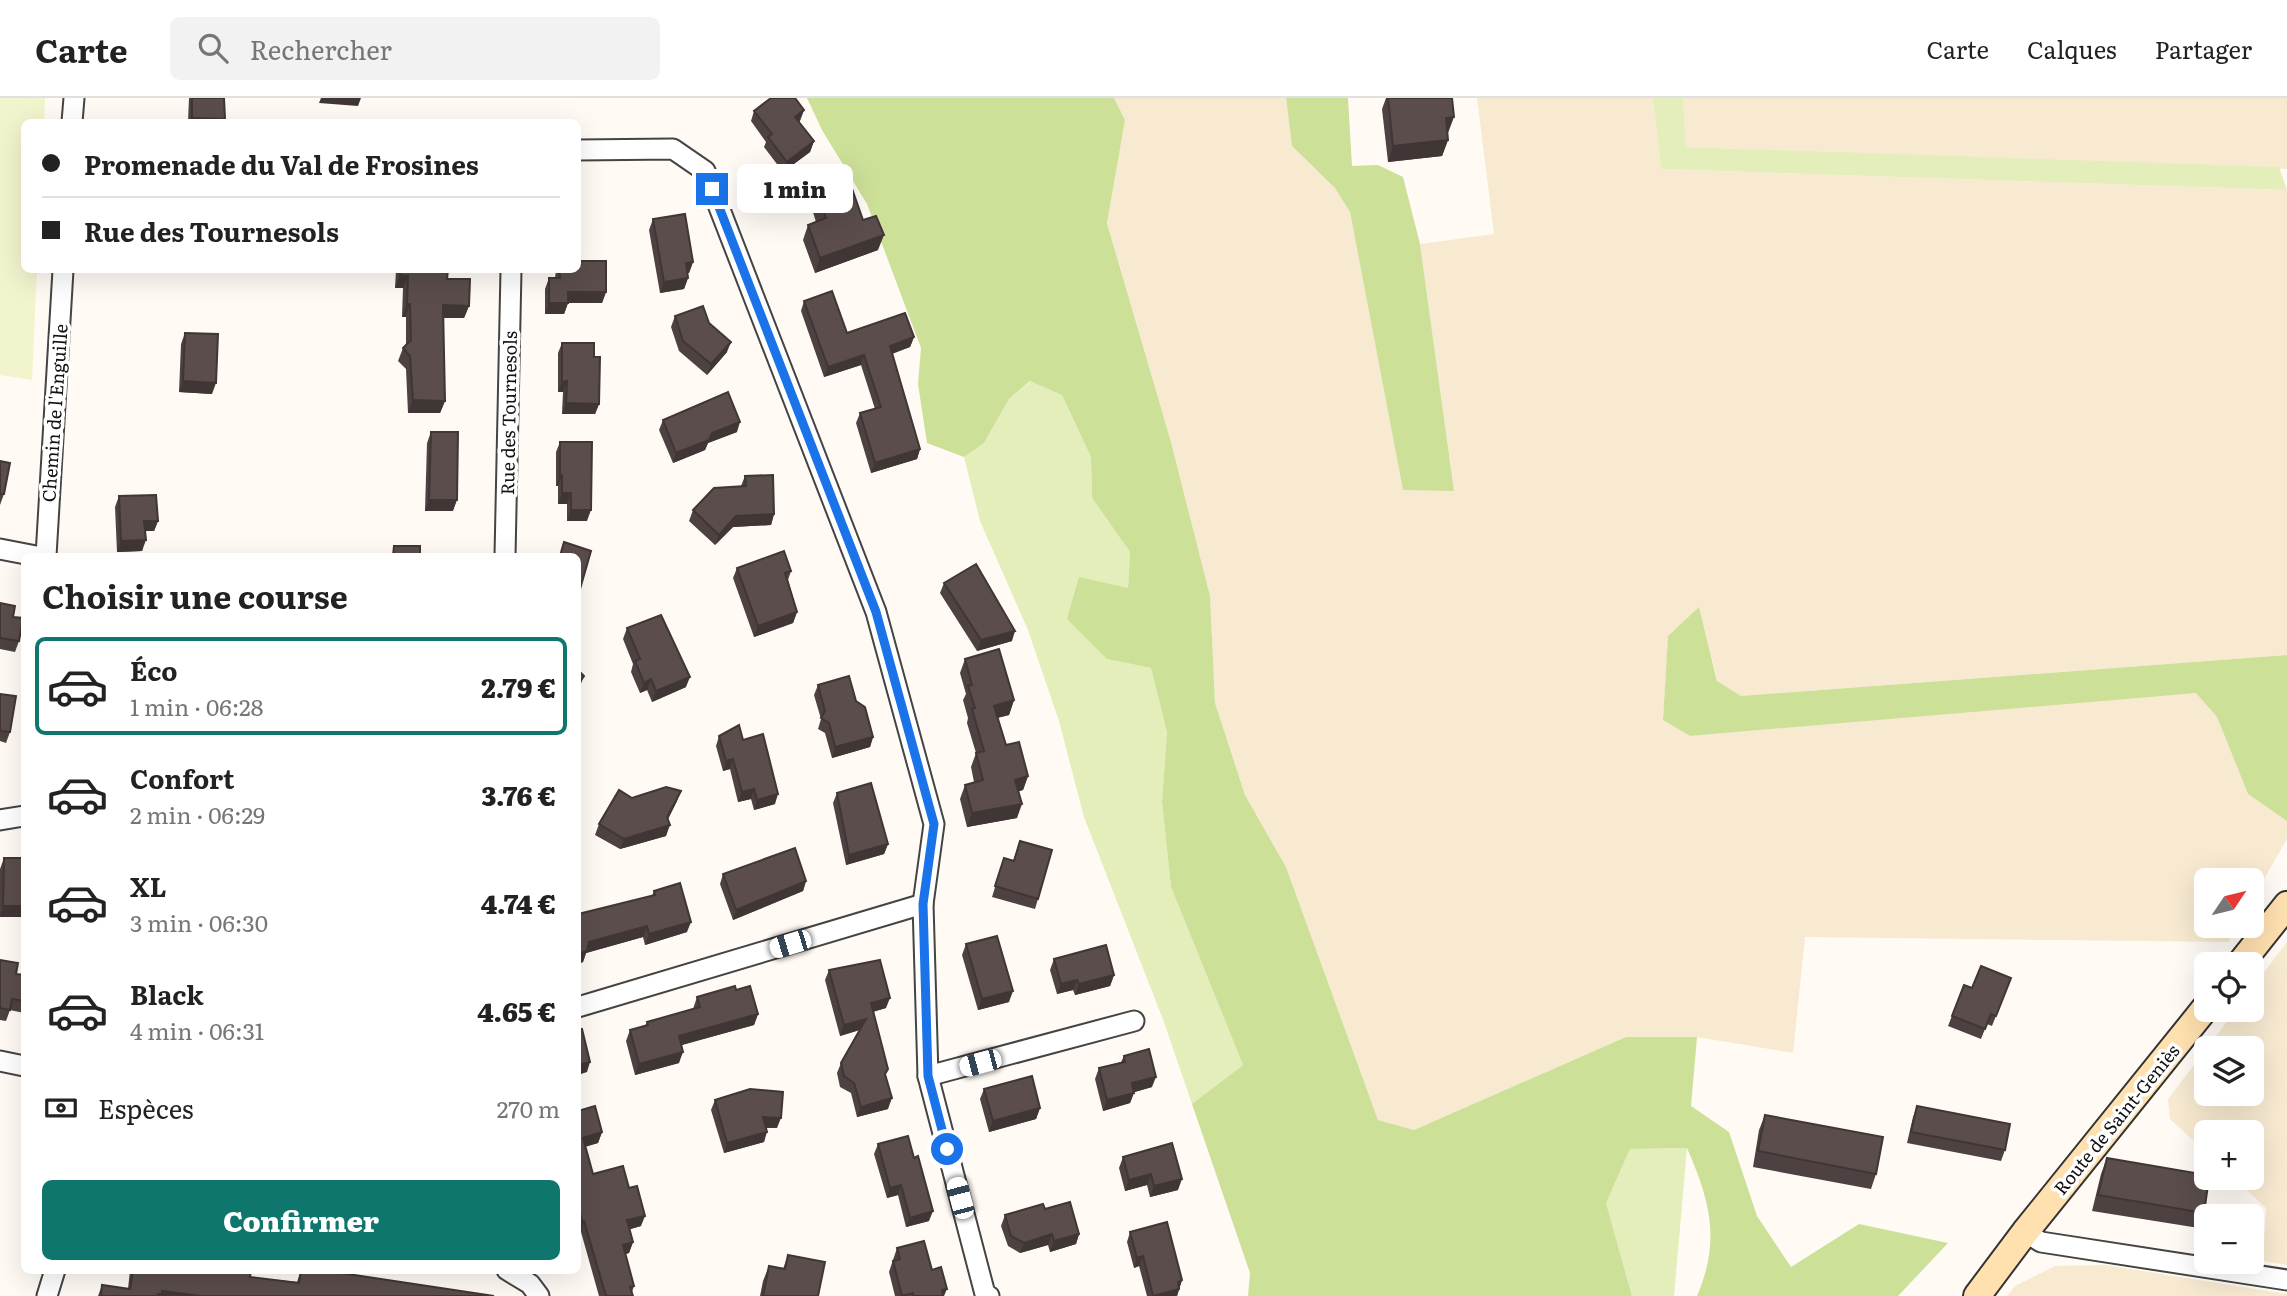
<!DOCTYPE html>
<html lang="fr">
<head>
<meta charset="utf-8">
<style>
	:root { --surface:#fff; --page:#f2f2f2; --text:#222; --muted:#767676; --line:#e0e0e0; --accent:#0f766e }
	body { margin:0; font-family:Literata,serif; background:var(--page); color:var(--text); height:100vh; display:flex; flex-direction:column; font-size:26px; white-space:nowrap }
	* { box-sizing:border-box; margin:0 }
	p { font-size:23px; color:var(--muted) }
	.icon { flex:none; width:38px; height:38px; fill:none; stroke:currentColor; stroke-width:2; stroke-linecap:round; stroke-linejoin:round }
	.map { position:relative; flex:1; overflow:hidden }
	.drawer { position:absolute; left:21px; top:455px; width:560px; height:721px; display:flex; flex-direction:column; background:var(--surface); border-radius:10px; box-shadow:0 7px 28px #0002 }
	.drawer>* { flex:none }
	.hud { position:absolute; left:21px; top:21px; width:560px; height:154px; border-radius:10px; box-shadow:0 7px 28px #0002; display:grid; align-content:center; height:154px; padding:0 21px; background:var(--surface) }
	.needle { width:46px; rotate:55deg }
	.fabs { position:absolute; left:2194px; top:770px; display:grid; gap:14px }
	.fabs a { display:grid; place-items:center; width:70px; height:70px; border-radius:10px; background:var(--surface); box-shadow:0 7px 28px #0002; font-size:35px }
	.end { position:absolute; width:32px; height:32px; margin:-16px; border:9px solid #1a73e8; background:#fff; box-shadow:0 0 0 4px #fff }
	.from { border-radius:50% }
	.bubble { position:absolute; height:49px; border-radius:10px; background:var(--surface); box-shadow:0 7px 28px #0002; font-size:23px; font-weight:800; line-height:49px; text-align:center }
	.car { position:absolute; width:21px; height:42px; margin:-21px -10px; border-radius:9px; box-shadow:0 0 5px 2px #0007; background:linear-gradient(#fff 24%,#345 0 40%,#fff 0 76%,#345 0 86%,#fff 0) }
	.hud b { display:flex; align-items:center; gap:24px; height:66px; font-size:26px }
	.hud b+b { border-top:2px solid var(--line) }
	.hud i { width:18px; height:18px; background:var(--text) }
	ul { padding:0; list-style:none }
	li { display:flex; align-items:center; gap:21px; height:98px; margin:0 14px 10px; padding:0 7px; border:4px solid transparent; border-radius:10px }
	li div { flex:1 }
	li b { display:block; font-size:26px }
	li em { font-style:normal; font-weight:800 }
	li.active { border-color:var(--accent) }
	li>.icon { width:63px; height:63px; stroke-width:1.5 }
	h2 { padding:0 21px; font-size:32px; line-height:84px }
	.pay { display:flex; align-items:center; gap:18px; height:77px; padding:0 21px; font-size:26px }
	.pay p { margin-inline-start:auto }
	.button { display:flex; gap:14px; margin-top:auto; padding:14px 21px }
	.button a { flex:1; height:80px; border-radius:10px; background:var(--accent); color:#fff; font-size:28px; font-weight:800; line-height:80px; text-align:center }
	header { display:flex; align-items:center; gap:42px; box-sizing:border-box; height:98px; padding:0 35px; background:var(--surface); border-bottom:2px solid var(--line) }
	header strong { font-size:33px }
	nav { display:flex; gap:38px; margin-inline-start:auto; font-size:24px }
	.search { width:490px; height:63px; background:var(--page); display:flex; align-items:center; gap:18px; box-sizing:border-box; padding:0 24px; border-radius:10px; color:var(--muted); font-size:26px }
	.map>svg:first-child { display:block }
	.farmland { fill:#f8ead1; fill-rule:evenodd }
	.green { fill:#e3eeba }
	.forest { fill:#cce098 }
	.pitch { fill:#f1f4cc }
	.lines { fill:none; stroke-linecap:round; stroke-linejoin:round }
	.minor-casing { stroke:#444; stroke-width:23 }
	.secondary-casing { stroke:#333; stroke-width:30 }
	.minor { stroke:#fff; stroke-width:19 }
	.secondary { stroke:#ffe0af; stroke-width:26 }
	.wall { fill:#4d4241 }
	.shaded-wall { fill:#3f3635 }
	.building { fill:#5a4d4c; stroke:#3f3635; stroke-width:2 }
	.route { stroke:#1a73e8; stroke-width:9 }
	.labels { text-anchor:middle; dominant-baseline:central; stroke-width:7; stroke-linejoin:round; paint-order:stroke }
	.street-label { font-size:18px; fill:#111; stroke:#fff }
</style>
</head>
<body>
<header>
<strong>Carte</strong>
<div class="search"><svg class="icon" aria-label="search" viewBox="0 0 24 24"><circle cx="10" cy="10" r="6"/><path d="M15 15l6 6"/></svg>Rechercher</div>
<nav><a>Carte</a><a>Calques</a><a>Partager</a></nav>
</header>
<div class="map">
<svg width="2287" height="1198" viewBox="0 0 2287 1198">
	<rect width="100%" height="100%" fill="#fffaf4"/>
	<g class="farmland">
		<polygon points="1114,0 1286,0 1292,48 1335,90 1350,114 1403,391 1454,392 1420,146 1494,136 1477,0 1653,0 1661,71 2287,92 2287,557 1741,598 1718,584 1699,510 1668,538 1663,622 1690,638 2196,594 2217,619 2248,696 2287,723 2287,741 2252,802 2252,782 2207,782 2207,828 2238,828 2228,844 1805,839 1793,955 1697,939 1626,939 1414,1032 1378,1022 1286,769 1245,697 1215,605 1210,498 1171,344 1107,124 1125,22"/>
		<polygon points="1683,0 2287,0 2287,71 1686,49"/>
		<path d="M2287,844V1167L2263,1163L2266,1110L2234,1080H2252V1034H2207V1055L2170,1021L2168,1001L2236,912H2252V890ZM2207,950H2252V996H2207Z"/>
		<polygon points="2105,1167 2287,1196 2287,1198 2007,1198 2015,1188 2055,1168"/>
	</g>
	<g class="green">
		<polygon points="1653,0 1683,0 1686,49 2279,69 2287,92 1661,71"/>
		<polygon points="1031,283 1062,297 1091,359 1092,400 1130,454 1128,490 1107,561 1151,570 1167,636 1162,704 1171,789 1243,967 1192,1006 1164,924 1084,719 1059,623 1028,532 980,423 964,359 984,345 1009,301"/>
		<polygon points="1687,1050 1674,1198 1632,1198 1606,1105 1630,1051"/>
	</g>
	<g class="forest">
		<path d="M807,0H1114L1125,22L1107,125L1171,344L1210,498L1215,605L1245,697L1286,769L1378,1022L1414,1032L1626,939H1697L1691,1008L1729,1034L1757,1118L1791,1169L1859,1126L1948,1145L1898,1198H1697C1721,1142 1710,1103 1687,1050L1630,1051L1606,1105L1632,1198H1248L1250,1175L1192,1006L1243,967L1171,789L1162,704L1167,635L1151,570L1107,561L1067,521L1079,479L1128,490L1130,454L1092,400L1091,359L1062,297L1030,283L1009,301L984,345L964,359L927,345L918,286L921,250L867,106L822,32Z"/>
		<polygon points="1286,0 1348,0 1352,68 1378,67 1403,79 1420,146 1454,393 1403,392 1350,114 1335,90 1292,48"/>
		<polygon points="1699,509 1717,583 1741,598 2287,557 2287,723 2248,696 2217,619 2196,595 1690,638 1663,622 1668,538"/>
	</g>
	<polygon class="pitch" points="0,0 45,0 44,24 24,24 24,172 37,172 32,282 0,277"/>
	<g class="lines">
		<defs>
			<g id="minor">
				<polyline points="72,24 74,0"/>
				<polyline points="578,52 673,51 705,73 876,514 934,726 923,806 928,978 985,1196 989,1198"/>
				<polyline points="0,451 36,458"/>
				<polyline points="46,458 63,172"/>
				<polyline points="505,458 511,172"/>
				<polyline points="0,722 24,718"/>
				<polyline points="578,909 923,806"/>
				<polyline points="0,963 24,968"/>
				<polyline points="928,978 1134,923"/>
				<polyline points="2025,1134 2041,1144 2287,1182"/>
				<polyline points="507,1172 530,1186 539,1198"/>
				<polyline points="47,1198 55,1172"/>
			</g>
			<g id="secondary">
				<polyline points="2240,866 2287,807"/>
				<polyline points="1977,1198 2025,1134 2207,908"/>
			</g>
		</defs>
		<use href="#minor" class="minor-casing"/>
		<use href="#secondary" class="secondary-casing"/>
		<use href="#minor" class="minor"/>
		<use href="#secondary" class="secondary"/>
	</g>
	<g class="wall">
		<polygon points="189,0 224,0 225,21 224,24 188,24"/>
		<polygon points="1386,0 1443,0 1448,35 1448,42 1442,58 1388,64 1382,11"/>
		<polygon points="804,12 799,24 814,43 810,54 783,74 764,49 766,44 751,23 754,13"/>
		<polygon points="817,96 863,122 878,152 815,175 803,142 808,127 816,124 812,111"/>
		<polygon points="653,121 693,164 689,175 687,175 688,180 684,191 660,195 649,132"/>
		<polygon points="396,172 448,172 447,181 469,208 464,220 443,220 445,303 440,315 408,315 406,271 398,263 403,250 406,247 406,219 402,219 403,190 395,190"/>
		<polygon points="556,172 578,172 606,194 602,205 568,205 564,216 545,216 545,191 549,180 555,180"/>
		<polygon points="804,203 847,235 914,239 910,249 892,255 920,351 917,361 871,375 856,325 860,315 875,311 861,267 824,279 801,213"/>
		<polygon points="675,218 709,225 727,254 707,277 679,253 671,229"/>
		<polygon points="185,235 212,296 179,294 181,246"/>
		<polygon points="562,245 594,259 599,306 595,316 562,316 563,294 558,294 558,255"/>
		<polygon points="663,322 737,334 708,345 705,352 673,365 659,332"/>
		<polygon points="431,334 453,413 425,413 427,345"/>
		<polygon points="560,344 587,423 567,423 567,406 558,406 558,388 556,388 556,354"/>
		<polygon points="0,363 4,396 0,407"/>
		<polygon points="745,378 774,416 771,427 733,429 715,447 689,423 693,412 741,388"/>
		<polygon points="119,398 158,423 154,433 145,433 142,453 117,454 115,409"/>
		<polygon points="737,470 791,473 788,482 797,514 793,525 754,539 733,480"/>
		<polygon points="944,485 1012,543 977,553 940,495"/>
		<polygon points="0,505 13,519 19,543 15,554 0,551"/>
		<polygon points="627,530 686,589 652,604 647,592 640,595 631,574 633,566 623,541"/>
		<polygon points="965,561 1014,602 1009,617 997,620 1006,647 1028,678 1023,692 1018,693 1017,720 967,729 960,701 965,687 974,684 971,669 976,655 967,625 968,620 963,602 966,596 960,575"/>
		<polygon points="818,587 856,603 873,639 870,649 832,660 825,635 818,631 821,621 814,597"/>
		<polygon points="0,596 10,634 6,645 0,643"/>
		<polygon points="719,638 743,642 775,706 754,712 751,701 738,704 730,671 723,673 716,648"/>
		<polygon points="837,695 888,746 884,756 846,767 833,705"/>
		<polygon points="632,700 677,703 668,721 666,738 620,751 595,737 599,726"/>
		<polygon points="1020,743 1038,801 1035,811 992,799 1004,760 1013,763"/>
		<polygon points="4,760 24,760 24,819 0,819 0,771"/>
		<polygon points="723,776 806,783 803,793 733,822 720,786"/>
		<polygon points="654,793 687,834 645,847 643,839 586,855 583,864 578,866 578,816 652,798"/>
		<polygon points="966,846 1009,904 978,912 962,857"/>
		<polygon points="1054,861 1114,877 1110,888 1075,897 1073,892 1057,896 1050,872"/>
		<polygon points="0,862 16,876 24,877 24,915 10,912 6,923 0,922"/>
		<polygon points="829,872 886,910 873,914 886,978 888,1011 857,1019 851,995 840,989 837,975 841,965 860,932 840,938 825,882"/>
		<polygon points="2011,880 1992,928 1987,926 1981,941 1948,928 1964,887 1972,890"/>
		<polygon points="736,892 758,916 754,927 681,947 679,965 635,977 626,943 630,932 645,928 647,924 693,911 697,899"/>
		<polygon points="1124,958 1152,989 1134,994 1130,1005 1103,1013 1095,981 1099,970 1121,964"/>
		<polygon points="984,991 1040,1010 1036,1021 989,1034 980,1001"/>
		<polygon points="715,1002 777,1030 766,1030 764,1044 724,1055 711,1012"/>
		<polygon points="1917,1008 2005,1052 2001,1063 1907,1045 1913,1019"/>
		<polygon points="578,1013 602,1034 598,1045 585,1049 593,1076 629,1090 641,1128 630,1131 633,1144 629,1155 625,1156 634,1188 632,1194 633,1198 599,1198 581,1134 578,1134"/>
		<polygon points="1765,1017 1876,1076 1871,1091 1753,1069 1759,1032"/>
		<polygon points="878,1046 929,1123 906,1129 898,1097 887,1100 874,1056"/>
		<polygon points="1123,1059 1178,1092 1150,1099 1147,1087 1125,1093 1119,1070"/>
		<polygon points="2107,1060 2204,1115 2199,1130 2092,1113 2101,1076"/>
		<polygon points="1045,1111 1079,1136 1076,1146 1050,1154 1048,1147 1020,1155 1008,1148 1001,1128 1005,1117"/>
		<polygon points="1130,1134 1182,1182 1177,1198 1147,1198 1139,1168 1134,1170 1127,1144"/>
		<polygon points="897,1150 932,1172 944,1198 895,1198 889,1174"/>
		<polygon points="788,1157 818,1198 760,1198 763,1183 769,1168 783,1171"/>
		<polygon points="130,1172 251,1172 250,1179 297,1184 301,1172 321,1172 494,1198 98,1198 102,1187 128,1191"/>
	</g>
	<g class="shaded-wall">
		<polygon points="321,0 361,0 358,8 319,5"/>
		<polygon points="804,12 800,23 792,29 795,19"/>
		<polygon points="1454,19 1448,35 1440,36 1446,20"/>
		<polygon points="192,20 225,21 224,24 190,24"/>
		<polygon points="1448,42 1442,58 1388,64 1393,48"/>
		<polygon points="814,43 810,54 783,74 787,64"/>
		<polygon points="884,137 878,152 815,175 820,160"/>
		<polygon points="693,164 689,175 682,176 686,165"/>
		<polygon points="400,177 408,178 403,190 395,190"/>
		<polygon points="688,180 684,191 660,195 664,184"/>
		<polygon points="568,194 606,194 602,205 568,205 564,216 545,216 549,205"/>
		<polygon points="407,206 410,206 406,219 402,219"/>
		<polygon points="443,207 469,208 464,220 438,220"/>
		<polygon points="914,239 910,249 887,258 890,248"/>
		<polygon points="731,244 727,254 707,277 711,266"/>
		<polygon points="864,257 861,267 824,279 828,269"/>
		<polygon points="183,283 216,285 212,296 179,294"/>
		<polygon points="567,283 563,294 558,294 562,284"/>
		<polygon points="413,302 445,303 440,315 408,315"/>
		<polygon points="566,305 599,306 595,316 562,316"/>
		<polygon points="740,324 737,334 708,345 705,352 673,365 676,355 712,335"/>
		<polygon points="920,351 917,361 871,375 875,365"/>
		<polygon points="560,377 562,377 558,388 556,388"/>
		<polygon points="562,395 571,395 567,406 558,406"/>
		<polygon points="429,402 457,402 453,413 425,413"/>
		<polygon points="571,412 591,412 587,423 567,423"/>
		<polygon points="774,416 771,427 733,429 715,447 719,437 736,418"/>
		<polygon points="144,423 158,423 154,433 141,433"/>
		<polygon points="146,442 142,453 117,454 121,443"/>
		<polygon points="797,514 793,525 754,539 758,528"/>
		<polygon points="1015,533 1012,543 977,553 981,542"/>
		<polygon points="584,578 580,588 578,592 578,586"/>
		<polygon points="690,579 686,589 652,604 656,593"/>
		<polygon points="651,581 647,592 640,595 644,585"/>
		<polygon points="1014,602 1009,617 989,622 994,608"/>
		<polygon points="873,639 870,649 832,660 835,649"/>
		<polygon points="733,661 730,671 723,673 726,663"/>
		<polygon points="1028,678 1023,692 1010,696 1015,682"/>
		<polygon points="754,691 751,701 738,704 742,694"/>
		<polygon points="681,693 677,703 664,729 670,727 666,738 620,751 624,741 667,719"/>
		<polygon points="778,696 775,706 754,712 757,702"/>
		<polygon points="1022,706 1017,720 967,729 972,715"/>
		<polygon points="888,746 884,756 846,767 849,757"/>
		<polygon points="806,783 803,793 733,822 736,812"/>
		<polygon points="3,808 24,808 24,819 0,819"/>
		<polygon points="691,824 687,834 645,847 649,836"/>
		<polygon points="647,828 643,839 586,855 583,864 578,866 578,856 589,844"/>
		<polygon points="1114,877 1110,888 1075,897 1079,886"/>
		<polygon points="1077,882 1073,892 1057,896 1061,886"/>
		<polygon points="1013,893 1009,904 978,912 982,901"/>
		<polygon points="890,900 886,910 868,915 871,905"/>
		<polygon points="758,916 754,927 675,949 679,938"/>
		<polygon points="866,921 862,931 840,938 844,927"/>
		<polygon points="683,954 679,965 635,977 639,966"/>
		<polygon points="590,964 587,974 578,977 578,967"/>
		<polygon points="1156,979 1152,989 1128,996 1132,985"/>
		<polygon points="1134,995 1130,1005 1103,1013 1107,1002"/>
		<polygon points="892,1000 888,1011 857,1019 861,1009"/>
		<polygon points="1040,1010 1036,1021 989,1034 993,1023"/>
		<polygon points="763,1019 781,1020 777,1030 760,1029"/>
		<polygon points="602,1034 598,1045 579,1050 583,1040"/>
		<polygon points="767,1034 764,1044 724,1055 727,1045"/>
		<polygon points="1151,1076 1147,1087 1125,1093 1129,1082"/>
		<polygon points="1182,1081 1178,1092 1150,1099 1154,1088"/>
		<polygon points="901,1087 898,1097 887,1100 890,1090"/>
		<polygon points="933,1113 929,1123 906,1129 910,1120"/>
		<polygon points="645,1118 641,1128 624,1133 627,1122"/>
		<polygon points="582,1123 584,1123 581,1134 578,1134"/>
		<polygon points="1052,1136 1048,1147 1020,1155 1024,1145"/>
		<polygon points="1079,1136 1076,1146 1050,1154 1054,1143"/>
		<polygon points="633,1144 629,1155 619,1158 623,1147"/>
		<polygon points="1143,1158 1139,1168 1134,1170 1137,1160"/>
		<polygon points="1182,1182 1177,1198 1153,1198 1178,1184"/>
		<polygon points="947,1191 944,1198 939,1198 942,1192"/>
		<polygon points="162,1193 201,1198 157,1198 158,1196"/>
	</g>
	<g class="building">
		<polygon points="192,0 224,0 225,21 192,20"/>
		<polygon points="771,0 795,0 804,12 795,19 814,43 787,64 768,39 772,36 754,13"/>
		<polygon points="1388,0 1452,0 1454,19 1446,20 1448,42 1393,48"/>
		<polygon points="850,85 863,122 876,118 884,137 820,160 808,127 826,120 817,96"/>
		<polygon points="685,116 693,164 686,165 688,180 664,184 653,121"/>
		<polygon points="578,163 606,163 606,194 568,194 568,205 549,205 549,180 560,180 559,172 578,172"/>
		<polygon points="400,172 448,172 447,181 470,181 469,208 443,207 445,303 413,302 410,258 403,250 411,242 410,206 407,206 408,178 400,177"/>
		<polygon points="832,193 847,235 905,215 914,239 890,248 920,351 875,365 860,315 881,309 864,257 828,269 804,203"/>
		<polygon points="703,208 709,225 731,244 711,266 683,243 675,218"/>
		<polygon points="185,235 218,236 216,285 183,283"/>
		<polygon points="562,245 594,245 594,259 600,259 599,306 566,305 567,283 562,284"/>
		<polygon points="728,294 740,324 712,335 709,342 676,355 663,322"/>
		<polygon points="431,334 458,334 457,402 429,402"/>
		<polygon points="560,344 592,344 591,412 571,412 571,395 562,395 562,377 560,377"/>
		<polygon points="0,363 10,365 4,396 0,396"/>
		<polygon points="773,377 774,416 736,418 719,437 693,412 714,390 746,388 745,378"/>
		<polygon points="156,397 158,423 144,423 146,442 121,443 119,398"/>
		<polygon points="564,444 591,453 578,498 578,458 560,458"/>
		<polygon points="394,448 420,448 420,458 393,458"/>
		<polygon points="784,453 791,473 785,475 797,514 758,528 737,470"/>
		<polygon points="976,466 1015,533 981,542 944,485"/>
		<polygon points="0,505 15,508 13,519 23,520 19,543 0,540"/>
		<polygon points="661,517 690,579 656,593 651,581 644,585 635,563 640,561 627,530"/>
		<polygon points="999,551 1014,602 994,608 1006,647 1019,644 1028,678 1015,682 1022,706 972,715 965,687 983,682 976,655 984,653 972,611 975,610 968,588 972,587 965,561"/>
		<polygon points="578,572 584,578 578,586"/>
		<polygon points="849,578 856,603 865,609 873,639 835,649 829,625 821,620 825,613 818,587"/>
		<polygon points="0,596 16,598 10,634 0,633"/>
		<polygon points="739,627 743,642 763,636 778,696 757,702 754,691 742,694 733,661 726,663 719,638"/>
		<polygon points="871,685 888,746 849,757 837,695"/>
		<polygon points="666,689 681,693 667,719 670,727 624,741 599,726 619,692 632,700"/>
		<polygon points="1020,743 1052,752 1038,801 995,788 1004,760 1014,763"/>
		<polygon points="795,750 806,783 736,812 723,776"/>
		<polygon points="4,760 24,760 24,808 3,808"/>
		<polygon points="680,785 691,824 649,836 647,828 589,844 587,853 578,856 578,816 655,797 654,793"/>
		<polygon points="997,838 1013,893 982,901 966,846"/>
		<polygon points="1106,847 1114,877 1079,886 1077,882 1061,886 1054,861"/>
		<polygon points="0,862 18,865 16,876 24,877 24,903 12,901 10,912 0,910"/>
		<polygon points="880,862 890,900 871,905 888,971 885,976 892,1000 861,1009 854,985 844,978 841,965 866,921 844,927 829,872"/>
		<polygon points="1981,868 2011,880 1996,918 1991,916 1985,931 1952,918 1964,887 1972,890"/>
		<polygon points="735,888 736,892 750,888 758,916 679,938 683,954 639,966 630,932 648,927 647,924 700,909 697,899"/>
		<polygon points="582,931 590,964 578,967 578,932"/>
		<polygon points="1149,951 1156,979 1132,985 1134,995 1107,1002 1099,970 1125,964 1124,958"/>
		<polygon points="1032,978 1040,1010 993,1023 984,991"/>
		<polygon points="750,991 783,994 781,1020 763,1019 767,1034 727,1045 715,1002"/>
		<polygon points="595,1008 602,1034 583,1040 593,1076 623,1068 629,1090 637,1088 645,1118 627,1122 633,1144 623,1147 634,1188 630,1189 633,1198 606,1198 584,1123 582,1123 578,1107 578,1105 580,1105 578,1097 578,1013"/>
		<polygon points="1917,1008 2010,1026 2005,1052 1911,1034"/>
		<polygon points="1765,1017 1883,1039 1876,1076 1758,1053"/>
		<polygon points="908,1038 914,1060 918,1058 933,1113 910,1120 901,1087 890,1090 878,1046"/>
		<polygon points="1172,1045 1182,1081 1154,1088 1151,1076 1129,1082 1123,1059"/>
		<polygon points="2107,1060 2207,1077 2207,1080 2209,1080 2204,1115 2098,1097"/>
		<polygon points="1070,1104 1079,1136 1054,1143 1052,1136 1024,1145 1011,1138 1005,1117 1043,1106 1045,1111"/>
		<polygon points="1167,1124 1182,1182 1178,1184 1179,1191 1153,1198 1143,1158 1137,1160 1130,1134"/>
		<polygon points="924,1143 932,1172 941,1169 947,1191 942,1192 943,1198 913,1198 913,1195 902,1198 893,1163 900,1161 897,1150"/>
		<polygon points="788,1157 825,1164 818,1198 763,1198 769,1168 785,1171"/>
		<polygon points="133,1172 251,1172 250,1179 299,1185 301,1172 321,1172 494,1198 201,1198 162,1193 162,1196 158,1196 158,1198 101,1198 102,1187 130,1191"/>
	</g>
	<g class="lines">
		<polyline class="route" points="712,91 876,514 934,726 923,806 928,978 947,1051"/>
	</g>
	<g class="labels">
		<g class="street-label">
			<text transform="translate(54 315) rotate(-86)">Chemin de l'Enguille</text>
			<text transform="translate(508 315) rotate(-89)">Rue des Tournesols</text>
			<text transform="translate(2116 1021) rotate(-51)">Route de Saint-Geniès</text>
		</g>
	</g>
</svg>
<div class="fabs">
<a><svg class="needle" viewBox="-14 -14 28 28"><path d="M0-13l5 13h-10z" fill="#e53935"/><path d="M0 13l5-13h-10z" fill="#767676"/></svg></a>
<a><svg class="icon" aria-label="locate" viewBox="0 0 24 24"><circle cx="12" cy="12" r="6"/><path d="M12 2v4M12 18v4M2 12h4M18 12h4"/></svg></a>
<a><svg class="icon" aria-label="layers" viewBox="0 0 24 24"><path d="M12 4l9 5-9 5-9-5zM3 14l9 5 9-5"/></svg></a>
<a>+</a>
<a>−</a>
</div>
<i class="end from" style="left:947px;top:1051px"></i>
<i class="end" style="left:712px;top:91px"></i>
<div class="bubble" style="left:737px;top:66px;width:116px">1 min</div>
<i class="car" style="left:790px;top:846px;rotate:253deg"></i>
<i class="car" style="left:980px;top:965px;rotate:255deg"></i>
<i class="car" style="left:960px;top:1100px;rotate:345deg"></i>
<div class="hud">
<b><i class="from"></i>Promenade du Val de Frosines</b>
<b><i></i>Rue des Tournesols</b>
</div>
<section class="drawer">
<h2>Choisir une course</h2>
<ul>
<li class="active"><svg class="icon" aria-label="car" viewBox="0 0 24 24"><path d="M5 17H2v-5l4-1 3-4h7l3 4 3 1v5h-3M9 17h6M6 11h13"/><circle cx="7" cy="17" r="2"/><circle cx="17" cy="17" r="2"/></svg><div><b>Éco</b><p>1 min · 06:28</p></div><em>2.79 €</em></li>
<li><svg class="icon" aria-label="car" viewBox="0 0 24 24"><path d="M5 17H2v-5l4-1 3-4h7l3 4 3 1v5h-3M9 17h6M6 11h13"/><circle cx="7" cy="17" r="2"/><circle cx="17" cy="17" r="2"/></svg><div><b>Confort</b><p>2 min · 06:29</p></div><em>3.76 €</em></li>
<li><svg class="icon" aria-label="car" viewBox="0 0 24 24"><path d="M5 17H2v-5l4-1 3-4h7l3 4 3 1v5h-3M9 17h6M6 11h13"/><circle cx="7" cy="17" r="2"/><circle cx="17" cy="17" r="2"/></svg><div><b>XL</b><p>3 min · 06:30</p></div><em>4.74 €</em></li>
<li><svg class="icon" aria-label="car" viewBox="0 0 24 24"><path d="M5 17H2v-5l4-1 3-4h7l3 4 3 1v5h-3M9 17h6M6 11h13"/><circle cx="7" cy="17" r="2"/><circle cx="17" cy="17" r="2"/></svg><div><b>Black</b><p>4 min · 06:31</p></div><em>4.65 €</em></li>
</ul>
<div class="pay"><svg class="icon" aria-label="cash" viewBox="0 0 24 24"><path d="M3 7h18v10H3z"/><circle cx="12" cy="12" r="2"/></svg>Espèces<p>270 m</p></div>
<div class="button"><a>Confirmer</a></div>
</section>
</div>
</body>
</html>
